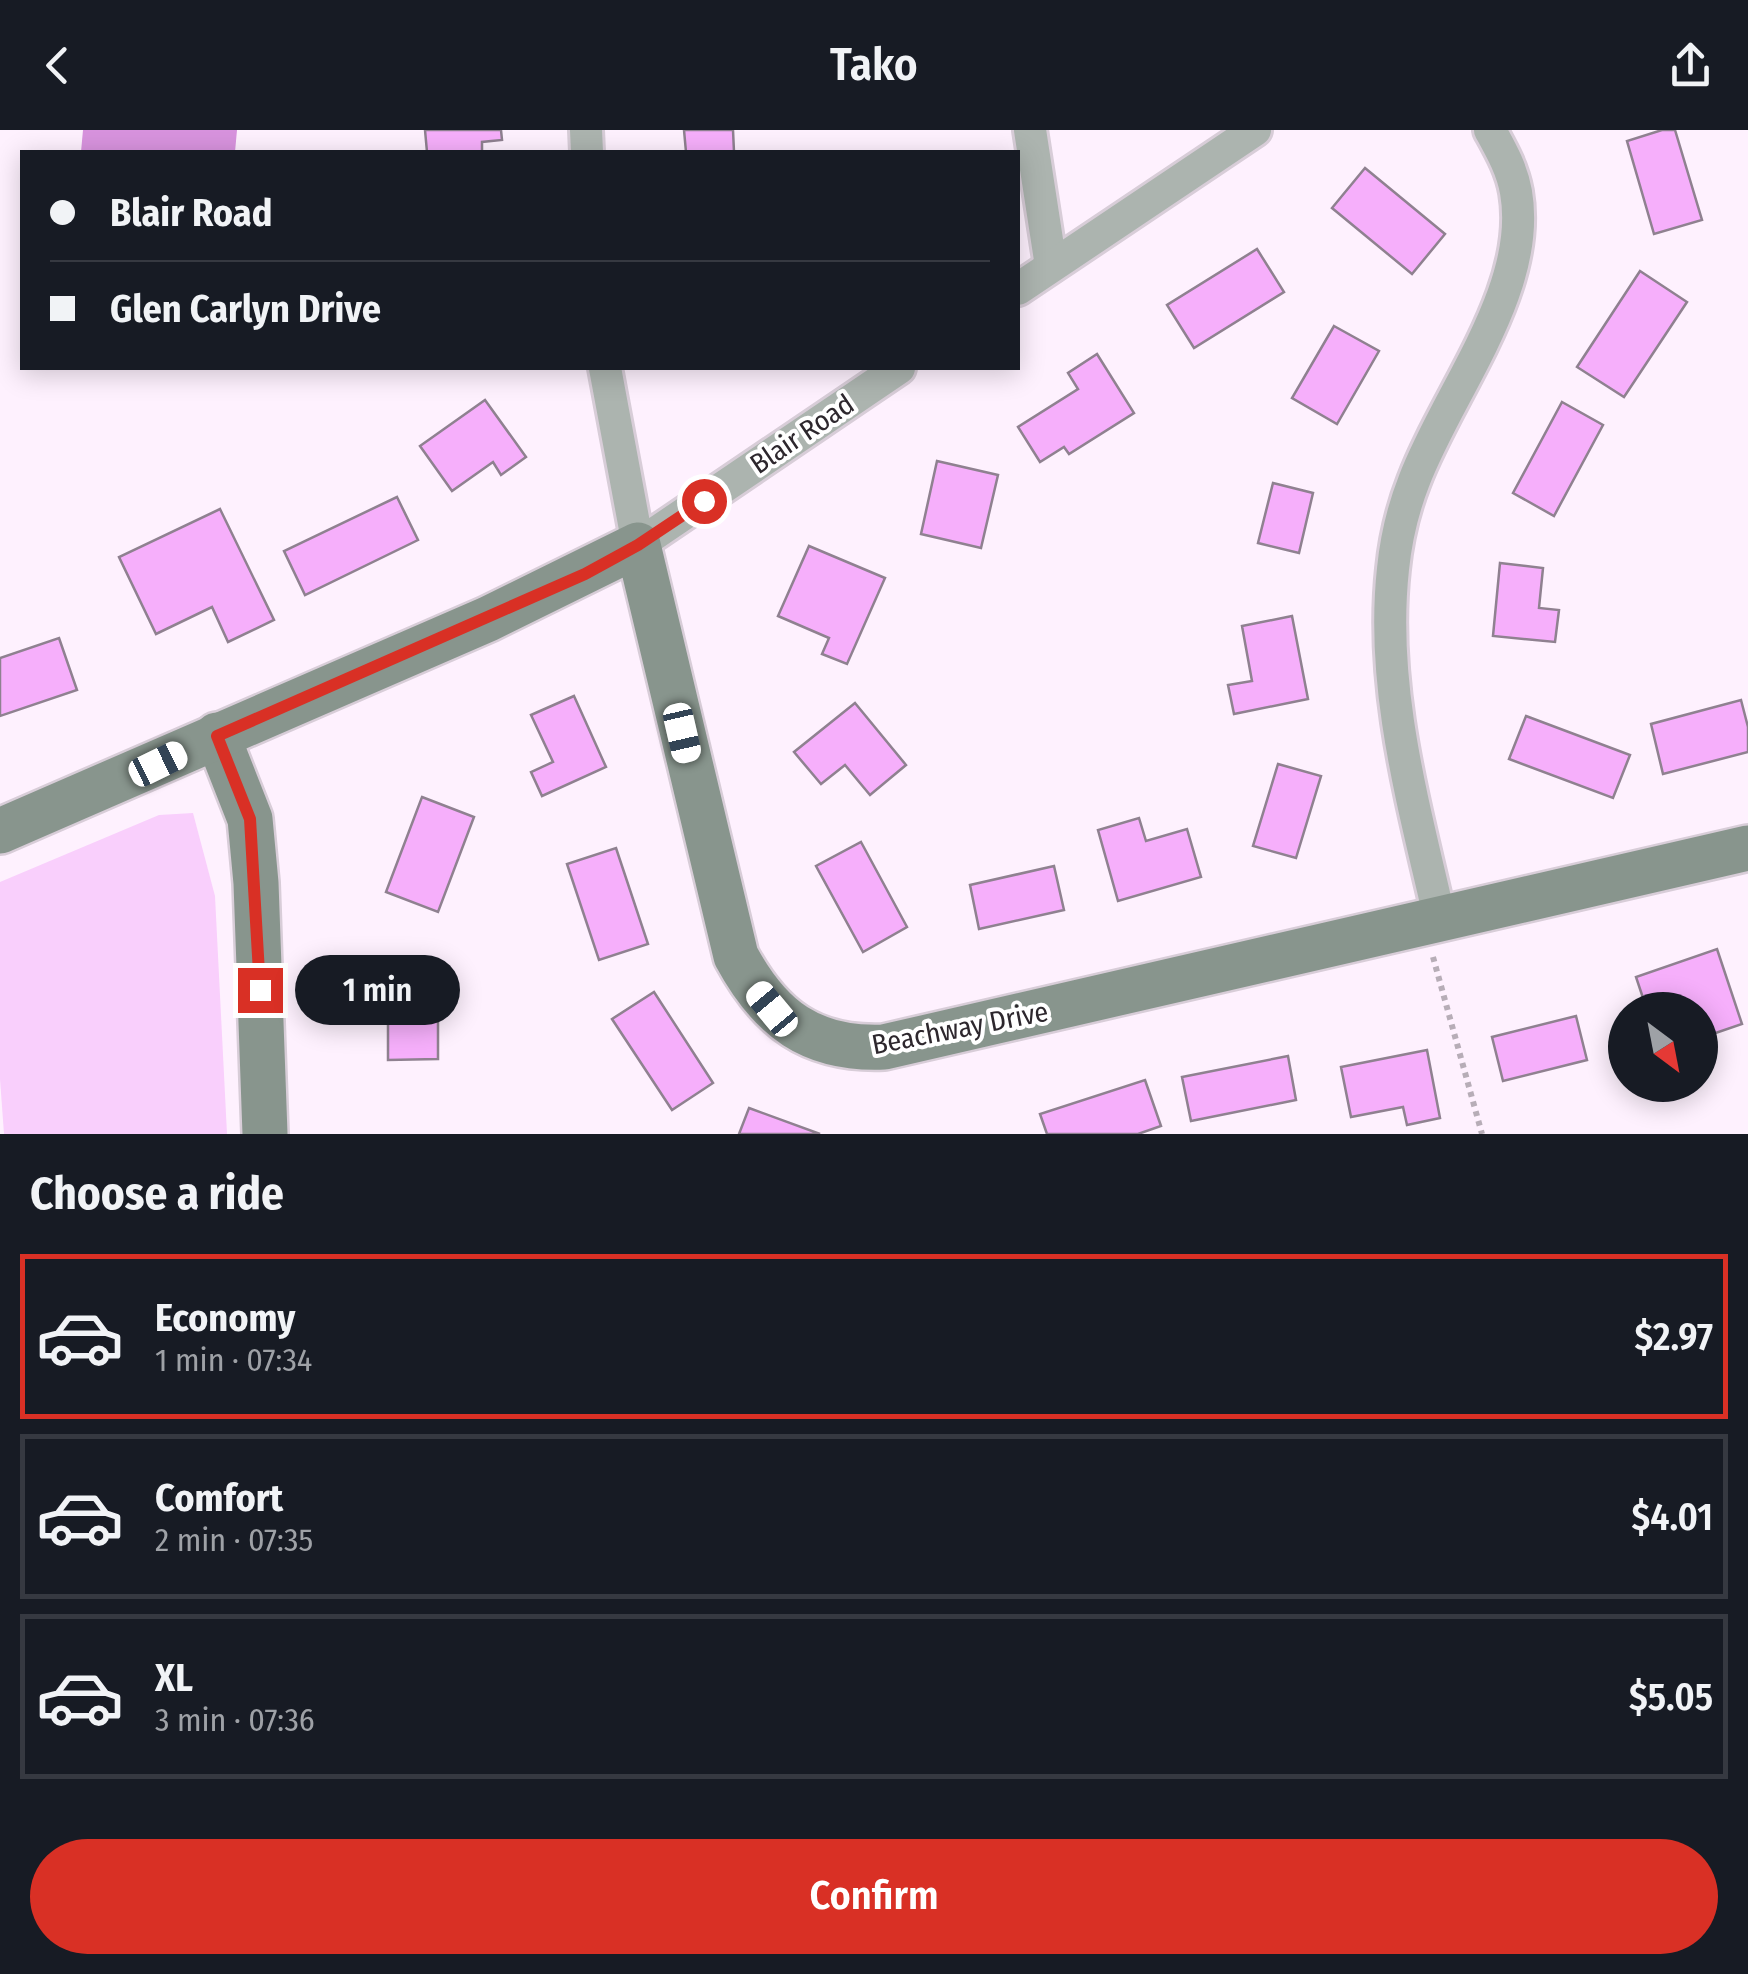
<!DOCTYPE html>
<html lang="en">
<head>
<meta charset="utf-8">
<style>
	:root { --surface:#171b24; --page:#20242c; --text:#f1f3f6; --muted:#9ea1a6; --line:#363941; --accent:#d93025 }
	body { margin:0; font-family:"Fira Sans Condensed",sans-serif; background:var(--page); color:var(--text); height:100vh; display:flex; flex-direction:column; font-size:38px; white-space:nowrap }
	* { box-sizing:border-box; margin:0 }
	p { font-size:32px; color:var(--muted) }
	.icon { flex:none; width:55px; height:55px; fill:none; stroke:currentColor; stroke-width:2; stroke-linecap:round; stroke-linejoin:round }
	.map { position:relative; height:1004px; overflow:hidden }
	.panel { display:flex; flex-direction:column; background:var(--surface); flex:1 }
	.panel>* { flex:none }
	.hud { position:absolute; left:20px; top:20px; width:1000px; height:220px; border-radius:0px; box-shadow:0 5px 25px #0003; display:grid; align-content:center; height:220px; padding:0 30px; background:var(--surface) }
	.needle { width:65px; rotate:148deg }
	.fabs { position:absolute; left:1608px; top:862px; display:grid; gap:20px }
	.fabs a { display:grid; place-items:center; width:110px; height:110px; border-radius:50%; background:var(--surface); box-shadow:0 5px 25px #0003; font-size:50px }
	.end { position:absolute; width:45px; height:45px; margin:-22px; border:12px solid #d93025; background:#fff; box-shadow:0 0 0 5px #fff }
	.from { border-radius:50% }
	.bubble { position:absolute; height:70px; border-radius:35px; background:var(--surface); box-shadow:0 5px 25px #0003; font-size:32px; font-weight:600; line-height:70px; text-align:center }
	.car { position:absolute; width:30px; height:60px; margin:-30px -15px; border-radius:12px; box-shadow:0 0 8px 2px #0007; background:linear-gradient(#fff 24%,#345 0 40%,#fff 0 76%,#345 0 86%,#fff 0) }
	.hud b { display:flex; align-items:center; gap:35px; height:95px; font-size:38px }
	.hud b+b { border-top:2px solid var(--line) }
	.hud i { width:25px; height:25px; background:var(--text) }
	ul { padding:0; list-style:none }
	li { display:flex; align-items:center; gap:30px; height:165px; margin:0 20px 15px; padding:0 10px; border:5px solid var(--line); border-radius:0px }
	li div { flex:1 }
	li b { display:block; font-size:38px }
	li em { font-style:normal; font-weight:600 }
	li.on { border-color:var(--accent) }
	li>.icon { width:90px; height:90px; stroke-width:1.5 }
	h2 { padding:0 30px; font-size:45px; line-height:120px }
	.cta { display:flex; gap:20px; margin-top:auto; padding:20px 30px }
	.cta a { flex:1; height:115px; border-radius:60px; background:var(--accent); color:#fff; font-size:40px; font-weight:600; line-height:115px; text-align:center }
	header { display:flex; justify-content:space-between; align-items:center; height:130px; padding:0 30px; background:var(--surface); font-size:45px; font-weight:600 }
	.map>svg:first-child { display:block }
	.green { fill:#f9cffc }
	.water { fill:#d893de }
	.building { fill:#f6affb; stroke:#8f8190; stroke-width:2.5 }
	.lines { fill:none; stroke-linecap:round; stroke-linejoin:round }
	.street-casing { stroke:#d8cdd8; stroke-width:38 }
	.secondary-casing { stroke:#d8cdd8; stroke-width:50 }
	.path { stroke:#b7adb7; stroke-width:6; stroke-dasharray:5 5; stroke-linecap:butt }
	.street { stroke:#acb4af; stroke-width:32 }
	.secondary { stroke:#88958d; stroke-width:45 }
	.route { stroke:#d93025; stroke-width:12 }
	.labels { text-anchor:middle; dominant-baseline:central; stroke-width:8; stroke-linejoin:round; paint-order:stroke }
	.street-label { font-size:28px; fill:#2d272d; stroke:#fff }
</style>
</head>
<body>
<header><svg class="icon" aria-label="back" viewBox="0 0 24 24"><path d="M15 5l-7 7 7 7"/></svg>Tako<svg class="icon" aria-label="share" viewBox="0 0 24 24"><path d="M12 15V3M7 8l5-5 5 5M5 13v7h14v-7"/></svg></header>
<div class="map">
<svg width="1748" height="1004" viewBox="0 0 1748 1004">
	<rect width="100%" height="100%" fill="#fef1fe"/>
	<polygon class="green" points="193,683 215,766 227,1004 4,1004 0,949 0,752 159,685"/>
	<polygon class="water" points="83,0 237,0 235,22 81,22"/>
	<g class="building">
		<polygon points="425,0 501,0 502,10 482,12 482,22 427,22"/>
		<polygon points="684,0 733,0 734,22 686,22"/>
		<polygon points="1662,0 1675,0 1702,90 1654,104 1627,11"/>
		<polygon points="1365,38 1445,104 1412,144 1332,78"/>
		<polygon points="1257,119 1284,162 1194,218 1167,175"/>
		<polygon points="1640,141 1687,172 1624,267 1577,237"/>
		<polygon points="1334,196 1379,221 1337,294 1292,268"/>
		<polygon points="1097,224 1134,283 1069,324 1064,317 1040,332 1018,297 1078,259 1068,243"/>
		<polygon points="485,270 526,327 501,345 493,332 452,361 420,316"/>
		<polygon points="1562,272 1603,295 1554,386 1513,363"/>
		<polygon points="937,331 998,345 981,418 921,404"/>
		<polygon points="1273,353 1313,363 1299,423 1258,413"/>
		<polygon points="397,367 418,410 305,465 284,421"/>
		<polygon points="220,379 274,490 228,512 212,477 156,504 119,427"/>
		<polygon points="809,416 885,448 847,534 822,524 829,508 778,486"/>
		<polygon points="1500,433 1543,438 1539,478 1559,480 1555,512 1493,506"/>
		<polygon points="1292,486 1308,569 1234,584 1228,555 1252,551 1242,496"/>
		<polygon points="59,508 77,560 0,586 0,528"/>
		<polygon points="574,566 606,637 542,666 531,642 553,632 531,585"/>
		<polygon points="1741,570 1748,597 1748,622 1663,644 1651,594"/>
		<polygon points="855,573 906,635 870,665 845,635 821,654 794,622"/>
		<polygon points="1526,586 1630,625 1613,668 1509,629"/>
		<polygon points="1278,634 1321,646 1296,728 1253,716"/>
		<polygon points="422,667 474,687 438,782 386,762"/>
		<polygon points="1139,688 1146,711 1187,699 1201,747 1118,771 1098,700"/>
		<polygon points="861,712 907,797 863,822 816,736"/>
		<polygon points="616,718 648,814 599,830 567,734"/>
		<polygon points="1054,736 1064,780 979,799 970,755"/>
		<polygon points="1717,819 1742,894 1701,908 1700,880 1647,880 1636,847"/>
		<polygon points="438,836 438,929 388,930 388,837"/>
		<polygon points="654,862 713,953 672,980 612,889"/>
		<polygon points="1576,886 1587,930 1503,951 1492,907"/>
		<polygon points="1427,920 1440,988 1407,995 1403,977 1351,987 1341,937"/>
		<polygon points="1288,926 1296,970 1191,991 1182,947"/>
		<polygon points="1145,950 1161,996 1138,1004 1047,1004 1040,984"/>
		<polygon points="749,978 820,1004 739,1004"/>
	</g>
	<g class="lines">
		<defs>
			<g id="street">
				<polyline points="586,0 587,22"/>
				<polyline points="1030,0 1051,136"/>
				<polyline points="1018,159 1255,0"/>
				<polyline points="605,238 638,415 899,238"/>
				<path d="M1440,790C1414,675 1380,558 1393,439C1396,409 1403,379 1414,351C1447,263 1533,160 1516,62C1512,39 1501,20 1490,0"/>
			</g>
			<g id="secondary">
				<polyline points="217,605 250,689 256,753 265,1004"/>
				<path d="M0,701L488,489L638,415L736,826C770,889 811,920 884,917L1748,718"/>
			</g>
		</defs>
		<use href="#street" class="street-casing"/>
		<use href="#secondary" class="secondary-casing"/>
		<polyline class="path" points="1433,827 1482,1004"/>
		<use href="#street" class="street"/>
		<use href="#secondary" class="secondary"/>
	</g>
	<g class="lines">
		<polyline class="route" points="260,860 250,689 217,606 585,444 638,415 704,371"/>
	</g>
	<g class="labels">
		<g class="street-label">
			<text transform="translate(802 304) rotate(-34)">Blair Road</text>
			<text transform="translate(960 898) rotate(-11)">Beachway Drive</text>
		</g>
	</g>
</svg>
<div class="fabs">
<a><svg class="needle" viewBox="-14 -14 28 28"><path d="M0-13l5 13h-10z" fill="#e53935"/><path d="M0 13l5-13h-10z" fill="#9ea1a6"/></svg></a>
</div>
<i class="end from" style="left:704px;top:371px"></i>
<i class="end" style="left:260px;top:860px"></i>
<div class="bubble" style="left:295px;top:825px;width:165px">1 min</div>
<i class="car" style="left:682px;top:603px;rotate:167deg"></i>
<i class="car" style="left:158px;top:634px;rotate:64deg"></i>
<i class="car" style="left:772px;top:879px;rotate:320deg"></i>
<div class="hud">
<b><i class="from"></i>Blair Road</b>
<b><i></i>Glen Carlyn Drive</b>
</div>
</div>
<section class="panel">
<h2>Choose a ride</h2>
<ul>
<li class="on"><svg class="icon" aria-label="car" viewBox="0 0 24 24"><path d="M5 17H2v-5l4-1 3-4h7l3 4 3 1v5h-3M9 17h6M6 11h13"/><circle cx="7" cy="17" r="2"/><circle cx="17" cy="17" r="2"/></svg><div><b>Economy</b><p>1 min · 07:34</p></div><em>$2.97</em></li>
<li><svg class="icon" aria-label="car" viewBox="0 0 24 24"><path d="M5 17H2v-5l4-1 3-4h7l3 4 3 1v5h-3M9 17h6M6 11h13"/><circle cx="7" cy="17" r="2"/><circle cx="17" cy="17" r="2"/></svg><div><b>Comfort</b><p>2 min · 07:35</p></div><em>$4.01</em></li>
<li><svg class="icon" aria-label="car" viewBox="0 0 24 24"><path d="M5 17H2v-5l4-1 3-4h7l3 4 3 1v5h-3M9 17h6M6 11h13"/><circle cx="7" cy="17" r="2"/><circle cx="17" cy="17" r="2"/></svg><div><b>XL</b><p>3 min · 07:36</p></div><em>$5.05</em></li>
</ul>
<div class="cta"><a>Confirm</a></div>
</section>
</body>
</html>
